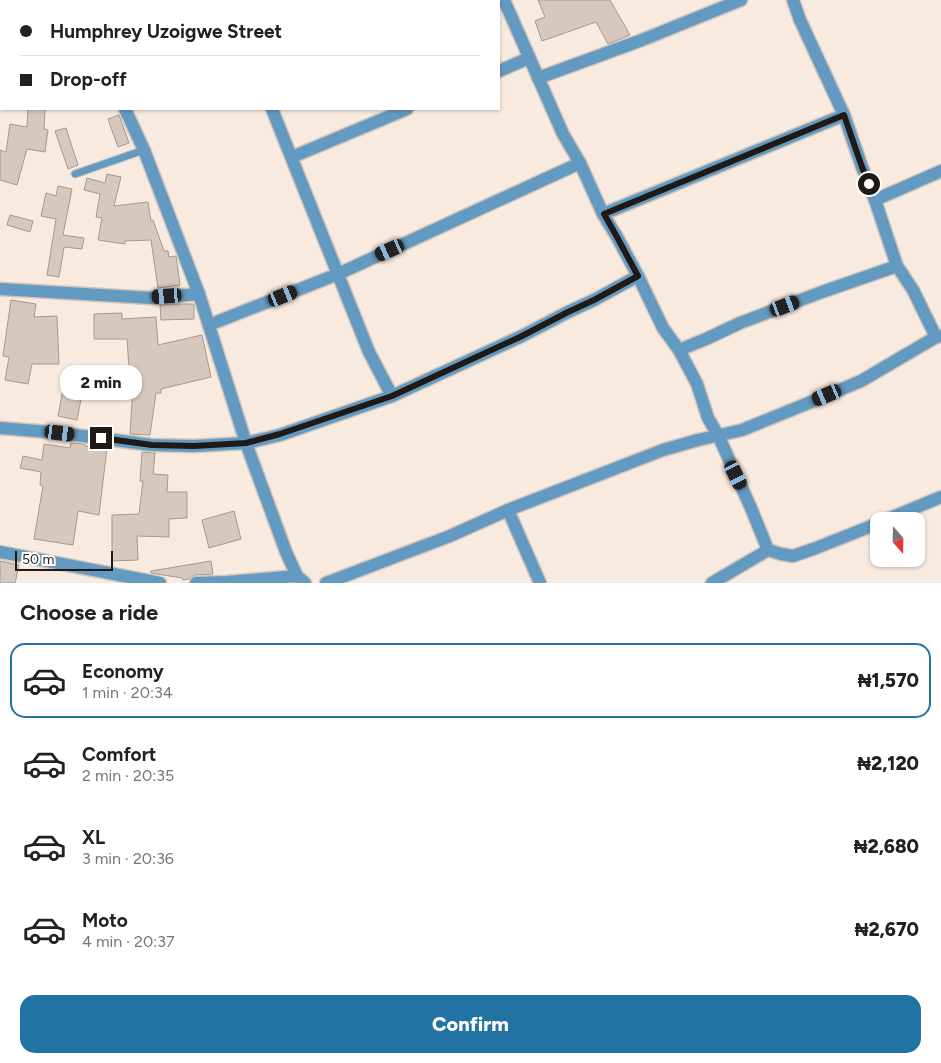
<!DOCTYPE html>
<html lang="en">
<head>
<meta charset="utf-8">
<style>
	:root { --surface:#fff; --page:#f6f6f6; --text:#202124; --muted:#757577; --line:#e0e0e0; --accent:#2272a4 }
	body { margin:0; font-family:Figtree,sans-serif; background:var(--page); color:var(--text); height:100vh; display:flex; flex-direction:column; font-size:19px; white-space:nowrap }
	* { box-sizing:border-box; margin:0 }
	p { font-size:16px; color:var(--muted) }
	.icon { flex:none; width:28px; height:28px; fill:none; stroke:currentColor; stroke-width:2; stroke-linecap:round; stroke-linejoin:round }
	.map { position:relative; height:583px; overflow:hidden }
	.panel { display:flex; flex-direction:column; background:var(--surface); flex:1 }
	.panel>* { flex:none }
	.banner { position:absolute; left:0px; top:0px; width:500px; height:110px; box-shadow:0 1px 4px #0004; display:grid; align-content:center; height:110px; padding:0 20px; background:var(--surface) }
	.needle { width:32px; rotate:160deg }
	.tools { position:absolute; left:870px; top:512px; display:grid; gap:10px }
	.tools a { display:grid; place-items:center; width:55px; height:55px; border-radius:10px; background:var(--surface); box-shadow:0 1px 4px #0004; font-size:25px }
	.scale { position:absolute; left:15px; bottom:12px; width:98px; box-sizing:border-box; padding-left:5px; border:2px solid #1f1a16; border-top:0; font-size:14px; line-height:18px; white-space:nowrap; color:#1f1a16; -webkit-text-stroke:4px #fff; paint-order:stroke }
	.end { position:absolute; width:22px; height:22px; margin:-11px; border:6px solid #1f1a16; background:#fff; box-shadow:0 0 0 2px #fff }
	.from { border-radius:50% }
	.bubble { position:absolute; height:35px; border-radius:15px; background:var(--surface); box-shadow:0 1px 4px #0004; font-size:16px; font-weight:800; line-height:35px; text-align:center }
	.car { position:absolute; width:15px; height:30px; margin:-15px -8px; border-radius:6px; box-shadow:0 0 4px 1px #0007; background:linear-gradient(#222 24%,#8ab4d8 0 40%,#222 0 76%,#8ab4d8 0 86%,#222 0) }
	.banner b { display:flex; align-items:center; gap:18px; height:48px; font-size:19px }
	.banner b+b { border-top:1px solid var(--line) }
	.banner i { width:12px; height:12px; background:var(--text) }
	ul { padding:0; list-style:none }
	li { display:flex; align-items:center; gap:15px; height:75px; margin:0 10px 8px; padding:0 10px; border:2px solid transparent; border-radius:15px }
	li div { flex:1 }
	li b { display:block; font-size:19px }
	li em { font-style:normal; font-weight:800 }
	li.on { border-color:var(--accent) }
	li>.icon { width:45px; height:45px; stroke-width:1.5 }
	h2 { padding:0 20px; font-size:22px; line-height:60px }
	.primary-button { display:flex; gap:10px; margin-top:auto; padding:10px 20px }
	.primary-button a { flex:1; height:58px; border-radius:15px; background:var(--accent); color:#fff; font-size:20px; font-weight:800; line-height:58px; text-align:center }
	.map>svg:first-child { display:block }
	.building { fill:#d6c8bd; stroke:#a6988e }
	.lines { fill:none; stroke-linecap:round; stroke-linejoin:round }
	.lane-casing { stroke:#d2c5bb; stroke-width:9 }
	.street-casing { stroke:#d2c5bb; stroke-width:15 }
	.lane { stroke:#639ac2; stroke-width:7 }
	.street { stroke:#639ac2; stroke-width:12 }
	.route { stroke:#1f1a16; stroke-width:6 }
</style>
</head>
<body>
<div class="map">
<svg width="941" height="583" viewBox="0 0 941 583">
	<rect width="100%" height="100%" fill="#f9eadf"/>
	<g class="building">
		<polygon points="538,0 610,0 630,35 608,44 596,22 542,41 535,21 545,17"/>
		<polygon points="28,109 45,109 44,129 48,130 45,152 27,149 17,185 0,180 0,150 6,152 10,124 27,127"/>
		<polygon points="119,115 129,143 118,147 108,119"/>
		<polygon points="66,128 78,165 68,169 55,131"/>
		<polygon points="107,174 121,177 114,206 148,202 151,221 153,220 164,251 168,251 169,257 176,256 180,285 158,288 151,240 125,241 125,244 98,240 102,218 96,217 100,194 84,190 87,178 105,183"/>
		<polygon points="58,186 72,189 63,235 84,238 82,249 64,247 59,277 47,275 56,219 41,216 46,193 56,196"/>
		<polygon points="10,215 33,221 30,232 7,225"/>
		<polygon points="11,300 36,304 34,317 57,316 59,364 32,364 28,384 5,380 9,357 3,356"/>
		<polygon points="173,304 194,304 194,319 161,320 160,305"/>
		<polygon points="122,313 122,319 156,317 158,345 202,335 211,377 161,389 161,393 156,393 150,435 130,434 133,386 84,384 77,420 58,416 67,369 101,375 101,367 129,368 127,339 94,339 94,314"/>
		<polygon points="71,443 85,444 85,446 107,448 99,515 78,511 73,545 34,539 43,486 40,485 41,472 20,468 23,456 42,460 44,444 70,448"/>
		<polygon points="142,452 155,453 153,474 168,475 167,492 187,492 187,518 169,519 169,537 137,536 138,560 112,561 112,515 139,514 143,481 140,481"/>
		<polygon points="234,511 241,539 209,548 202,520"/>
		<polygon points="0,561 19,565 15,583 0,583"/>
		<polygon points="211,561 213,574 195,575 189,579 183,580 182,578 151,573 151,571"/>
	</g>
	<g class="lines">
		<defs>
			<polyline id="lane" points="75,174 144,150"/>
			<g id="street">
				<polyline points="77,0 77,1"/>
				<polyline points="225,0 226,1"/>
				<polyline points="504,0 563,134 580,163 603,214 617,237 638,276 663,328 679,350 697,384 708,418 718,435 751,508 768,550"/>
				<polyline points="793,0 800,20 844,115 862,167 875,200 897,266 913,290 936,337"/>
				<polyline points="290,1 293,0"/>
				<polyline points="499,71 529,58"/>
				<polyline points="538,78 642,40 741,0"/>
				<polyline points="125,109 144,150 199,294 246,443 286,552 297,576 305,583"/>
				<polyline points="272,109 369,352 392,396"/>
				<polyline points="292,157 407,109"/>
				<polyline points="875,200 941,171"/>
				<polyline points="603,214 844,115"/>
				<polyline points="0,289 151,298 199,294"/>
				<polyline points="209,325 338,274 580,163"/>
				<polyline points="679,350 706,339 740,323 822,292 897,266"/>
				<polyline points="0,428 60,433 152,445 194,446 246,443 280,435 392,396 522,336 568,312 594,300 638,276"/>
				<polyline points="508,510 540,583"/>
				<polyline points="883,521 941,497"/>
				<polyline points="768,550 781,554 793,556 816,548 879,523"/>
				<polyline points="0,552 160,583"/>
				<polyline points="196,583 227,582 297,576"/>
				<polyline points="326,583 450,536 508,510 663,450 698,440 742,430 811,402 861,381 936,337 941,336"/>
				<polyline points="712,583 768,550"/>
			</g>
		</defs>
		<use href="#lane" class="lane-casing"/>
		<use href="#street" class="street-casing"/>
		<use href="#lane" class="lane"/>
		<use href="#street" class="street"/>
	</g>
	<g class="lines">
		<polyline class="route" points="101,438 152,445 194,446 246,443 280,434 392,396 522,336 568,312 594,300 638,276 617,237 604,214 844,115 862,167 869,184"/>
	</g>
</svg>
<div class="tools">
<a><svg class="needle" viewBox="-14 -14 28 28"><path d="M0-13l5 13h-10z" fill="#e53935"/><path d="M0 13l5-13h-10z" fill="#757577"/></svg></a>
</div>
<div class="scale">50 m</div>
<i class="end from" style="left:869px;top:184px"></i>
<i class="end" style="left:101px;top:438px"></i>
<div class="bubble" style="left:60px;top:365px;width:82px">2 min</div>
<i class="car" style="left:390px;top:250px;rotate:246deg"></i>
<i class="car" style="left:167px;top:296px;rotate:266deg"></i>
<i class="car" style="left:283px;top:296px;rotate:68deg"></i>
<i class="car" style="left:785px;top:306px;rotate:69deg"></i>
<i class="car" style="left:827px;top:395px;rotate:247deg"></i>
<i class="car" style="left:60px;top:433px;rotate:97deg"></i>
<i class="car" style="left:736px;top:475px;rotate:154deg"></i>
<div class="banner">
<b><i class="from"></i>Humphrey Uzoigwe Street</b>
<b><i></i>Drop-off</b>
</div>
</div>
<section class="panel">
<h2>Choose a ride</h2>
<ul>
<li class="on"><svg class="icon" aria-label="car" viewBox="0 0 24 24"><path d="M5 17H2v-5l4-1 3-4h7l3 4 3 1v5h-3M9 17h6M6 11h13"/><circle cx="7" cy="17" r="2"/><circle cx="17" cy="17" r="2"/></svg><div><b>Economy</b><p>1 min · 20:34</p></div><em>₦1,570</em></li>
<li><svg class="icon" aria-label="car" viewBox="0 0 24 24"><path d="M5 17H2v-5l4-1 3-4h7l3 4 3 1v5h-3M9 17h6M6 11h13"/><circle cx="7" cy="17" r="2"/><circle cx="17" cy="17" r="2"/></svg><div><b>Comfort</b><p>2 min · 20:35</p></div><em>₦2,120</em></li>
<li><svg class="icon" aria-label="car" viewBox="0 0 24 24"><path d="M5 17H2v-5l4-1 3-4h7l3 4 3 1v5h-3M9 17h6M6 11h13"/><circle cx="7" cy="17" r="2"/><circle cx="17" cy="17" r="2"/></svg><div><b>XL</b><p>3 min · 20:36</p></div><em>₦2,680</em></li>
<li><svg class="icon" aria-label="car" viewBox="0 0 24 24"><path d="M5 17H2v-5l4-1 3-4h7l3 4 3 1v5h-3M9 17h6M6 11h13"/><circle cx="7" cy="17" r="2"/><circle cx="17" cy="17" r="2"/></svg><div><b>Moto</b><p>4 min · 20:37</p></div><em>₦2,670</em></li>
</ul>
<div class="primary-button"><a>Confirm</a></div>
</section>
</body>
</html>
